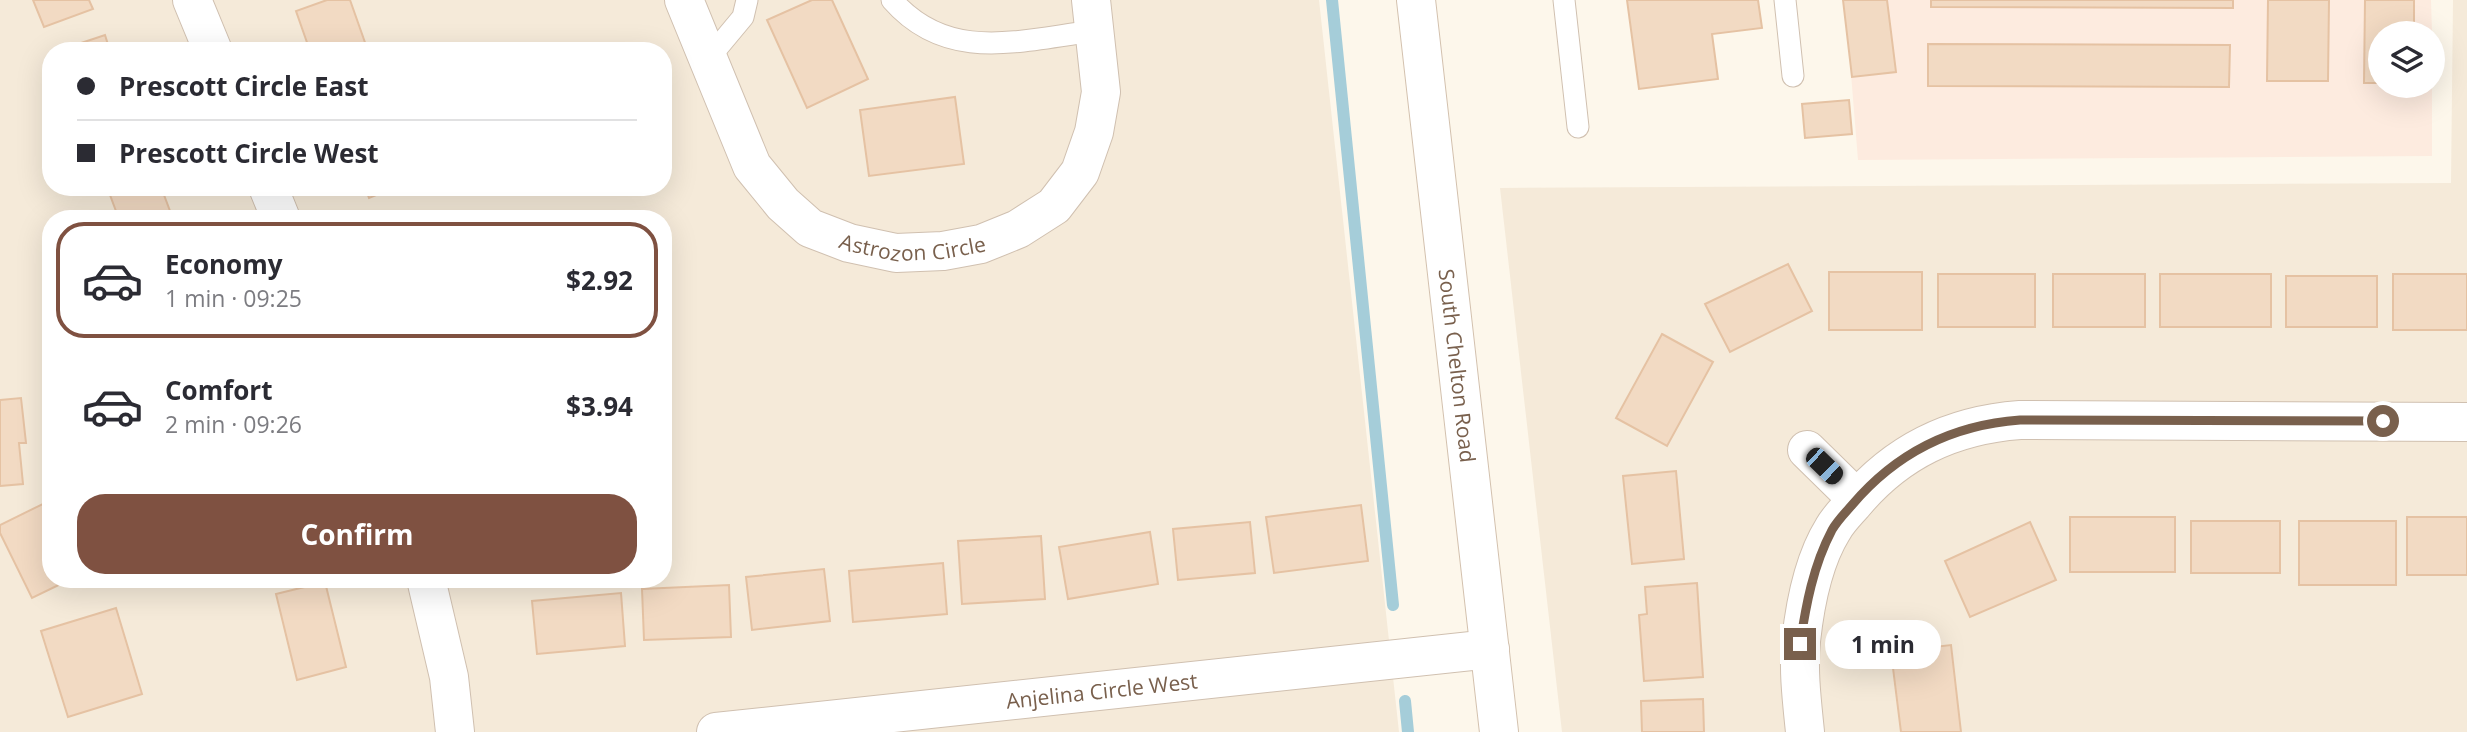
<!DOCTYPE html>
<html lang="en">
<head>
<meta charset="utf-8">
<style>
	:root { --surface:#fff; --page:#f7f7f7; --text:#2b2b33; --muted:#7c7c81; --line:#e1e1e2; --accent:#7f5141 }
	body { margin:0; font-family:"Open Sans",sans-serif; background:var(--page); color:var(--text); height:100vh; display:flex; flex-direction:column; font-size:26px; white-space:nowrap }
	* { box-sizing:border-box; margin:0 }
	p { font-size:23px; color:var(--muted) }
	.icon { flex:none; width:38px; height:38px; fill:none; stroke:currentColor; stroke-width:2; stroke-linecap:round; stroke-linejoin:round }
	.map { position:relative; flex:1; overflow:hidden }
	.sheet { position:absolute; left:42px; top:210px; width:630px; height:378px; display:flex; flex-direction:column; background:var(--surface); border-radius:28px; box-shadow:0 7px 28px #0002 }
	.sheet>* { flex:none }
	.banner { position:absolute; left:42px; top:42px; width:630px; height:154px; border-radius:28px; box-shadow:0 7px 28px #0002; display:grid; align-content:center; height:154px; padding:0 35px; background:var(--surface) }
	.controls { position:absolute; left:2368px; top:21px; display:grid; gap:14px }
	.controls a { display:grid; place-items:center; width:77px; height:77px; border-radius:50%; background:var(--surface); box-shadow:0 7px 28px #0002; font-size:35px }
	.end { position:absolute; width:32px; height:32px; margin:-16px; border:9px solid #79604d; background:#fff; box-shadow:0 0 0 4px #fff }
	.from { border-radius:50% }
	.bubble { position:absolute; height:49px; border-radius:24px; background:var(--surface); box-shadow:0 7px 28px #0002; font-size:23px; font-weight:700; line-height:49px; text-align:center }
	.car { position:absolute; width:21px; height:42px; margin:-21px -10px; border-radius:9px; box-shadow:0 0 5px 2px #0007; background:linear-gradient(#222 24%,#8ab4d8 0 40%,#222 0 76%,#8ab4d8 0 86%,#222 0) }
	.banner b { display:flex; align-items:center; gap:24px; height:66px; font-size:26px }
	.banner b+b { border-top:2px solid var(--line) }
	.banner i { width:18px; height:18px; background:var(--text) }
	ul { padding:12px 0 0; list-style:none }
	li { display:flex; align-items:center; gap:21px; height:116px; margin:0 14px 10px; padding:0 21px; border:4px solid transparent; border-radius:28px }
	li div { flex:1 }
	li b { display:block; font-size:26px }
	li em { font-style:normal; font-weight:700 }
	li.active { border-color:var(--accent) }
	li>.icon { width:63px; height:63px; stroke-width:1.5 }
	.cta { display:flex; gap:14px; margin-top:auto; padding:14px 35px }
	.cta a { flex:1; height:80px; border-radius:28px; background:var(--accent); color:#fff; font-size:28px; font-weight:700; line-height:80px; text-align:center }
	.map>svg:first-child { display:block }
	.residential { fill:#f5ead9; fill-rule:evenodd }
	.commercial { fill:#fdebdf }
	.lines { fill:none; stroke-linecap:round; stroke-linejoin:round }
	.stream { stroke:#a5cdd9; stroke-width:12 }
	.building { fill:#f2dac3; stroke:#e5c2a3; stroke-width:2 }
	.lane-casing { stroke:#d0c0b0; stroke-width:23 }
	.street-casing { stroke:#d0c0b0; stroke-width:40 }
	.secondary-casing { stroke:#d3c1ae; stroke-width:40 }
	.lane { stroke:#fff; stroke-width:21 }
	.street { stroke:#fff; stroke-width:38 }
	.secondary { stroke:#fff; stroke-width:38 }
	.route { stroke:#79604d; stroke-width:9 }
	.labels { text-anchor:middle; dominant-baseline:central; stroke-width:5; stroke-linejoin:round; paint-order:stroke }
	.street-label { font-size:21px; fill:#79604d; stroke:#fffbf2 }
</style>
</head>
<body>
<div class="map">
<svg width="2467" height="732" viewBox="0 0 2467 732">
	<rect width="100%" height="100%" fill="#fdf7eb"/>
	<g class="residential">
		<path d="M0,0H1319L1399,732H0ZM51,51H663V187H51ZM51,219H663V579H51Z"/>
		<polygon points="2453,0 2467,0 2467,732 1562,732 1500,188 2451,183"/>
	</g>
	<polygon class="commercial" points="1845,0 2431,0 2432,33 2380,33 2380,86 2432,86 2432,156 1858,160"/>
	<g class="lines">
		<g class="stream">
			<polyline points="1332,0 1393,605"/>
			<polyline points="1405,701 1408,732"/>
		</g>
	</g>
	<g class="building">
		<polygon points="33,0 89,0 93,9 44,27"/>
		<polygon points="327,0 350,0 368,51 310,51 296,11"/>
		<polygon points="812,0 832,0 868,79 807,108 767,20"/>
		<polygon points="1627,0 1758,0 1762,28 1712,34 1718,79 1639,89"/>
		<polygon points="1843,0 1887,0 1896,72 1852,77"/>
		<polygon points="1931,0 2233,0 2233,8 1931,7"/>
		<polygon points="2268,0 2329,0 2328,81 2267,81"/>
		<polygon points="2365,0 2414,0 2414,33 2380,33 2380,83 2364,83"/>
		<polygon points="105,35 110,51 57,51"/>
		<polygon points="1928,44 2230,45 2229,87 1928,86"/>
		<polygon points="955,97 964,164 869,176 860,110"/>
		<polygon points="1849,100 1852,134 1805,138 1802,104"/>
		<polygon points="107,187 161,187 173,219 119,219"/>
		<polygon points="365,187 396,187 369,198"/>
		<polygon points="443,213 444,219 416,219"/>
		<polygon points="1788,264 1812,311 1730,352 1705,304"/>
		<rect x="1829" y="272" width="93" height="58"/>
		<rect x="1938" y="274" width="97" height="53"/>
		<rect x="2053" y="274" width="92" height="53"/>
		<rect x="2160" y="274" width="111" height="53"/>
		<rect x="2393" y="274" width="74" height="56"/>
		<rect x="2286" y="276" width="91" height="51"/>
		<polygon points="1662,334 1713,362 1667,446 1616,418"/>
		<polygon points="21,398 26,443 19,443 23,484 0,486 0,400"/>
		<polygon points="1676,471 1684,559 1632,564 1623,476"/>
		<polygon points="51,500 51,579 71,579 32,598 0,533 0,525"/>
		<polygon points="1361,505 1368,561 1274,573 1266,517"/>
		<rect x="2070" y="517" width="105" height="55"/>
		<rect x="2407" y="517" width="60" height="58"/>
		<rect x="2191" y="521" width="89" height="52"/>
		<rect x="2299" y="521" width="97" height="64"/>
		<polygon points="1250,522 1255,573 1178,580 1173,529"/>
		<polygon points="2030,522 2056,580 1970,617 1945,561"/>
		<polygon points="1150,532 1158,584 1068,599 1059,547"/>
		<polygon points="1041,536 1045,599 962,604 958,541"/>
		<polygon points="943,563 947,614 853,622 849,571"/>
		<polygon points="824,569 830,621 752,630 746,577"/>
		<polygon points="325,582 346,667 297,680 276,594"/>
		<polygon points="1697,583 1703,677 1644,681 1639,615 1647,614 1645,587"/>
		<polygon points="729,585 731,637 644,640 642,589"/>
		<polygon points="621,593 625,646 537,654 532,601"/>
		<polygon points="116,608 142,694 68,717 41,631"/>
		<polygon points="1951,645 1961,732 1901,732 1891,652"/>
		<polygon points="1703,699 1704,732 1642,732 1641,701"/>
	</g>
	<g class="lines">
		<defs>
			<g id="lane">
				<path d="M892,0C948,64 1020,40 1094,31"/>
				<polyline points="1564,0 1578,127"/>
				<polyline points="1785,0 1793,76"/>
				<polyline points="708,59 743,17 747,0"/>
			</g>
			<g id="street">
				<polyline points="192,0 213,51"/>
				<path id="s1" d="M684,0L752,166L783,204L810,228L849,243L896,253L943,251L981,244L1018,229L1054,206L1080,172L1094,132L1101,92L1091,0"/>
				<polyline points="268,187 281,219"/>
				<polyline points="1807,450 1857,499"/>
				<polyline points="426,579 449,677 455,732"/>
				<path id="s2" d="M716,732L1490,649"/>
				<path d="M1805,732C1802,702 1798,671 1801,641C1805,604 1813,561 1833,529C1838,520 1846,512 1853,504C1897,451 1952,425 2020,420L2467,422"/>
			</g>
			<g id="secondary">
				<path id="s3" d="M1416,0L1499,732"/>
			</g>
		</defs>
		<use href="#lane" class="lane-casing"/>
		<use href="#street" class="street-casing"/>
		<use href="#secondary" class="secondary-casing"/>
		<use href="#lane" class="lane"/>
		<use href="#street" class="street"/>
		<use href="#secondary" class="secondary"/>
	</g>
	<g class="lines">
		<path class="route" d="M1800,644C1806,605 1813,566 1832,530C1837,521 1845,513 1852,505C1896,453 1952,425 2020,420L2383,421"/>
	</g>
	<g class="labels">
		<g class="street-label">
			<text stroke="none"><textPath href="#s1" startOffset="371">Astrozon Circle</textPath></text>
			<text stroke="none"><textPath href="#s3" startOffset="368">South Chelton Road</textPath></text>
			<text stroke="none"><textPath href="#s2" startOffset="388">Anjelina Circle West</textPath></text>
		</g>
	</g>
</svg>
<div class="controls">
<a><svg class="icon" aria-label="layers" viewBox="0 0 24 24"><path d="M12 4l9 5-9 5-9-5zM3 14l9 5 9-5"/></svg></a>
</div>
<i class="end from" style="left:2383px;top:421px"></i>
<i class="end" style="left:1800px;top:644px"></i>
<div class="bubble" style="left:1825px;top:620px;width:116px">1 min</div>
<i class="car" style="left:1824px;top:466px;rotate:134deg"></i>
<div class="banner">
<b><i class="from"></i>Prescott Circle East</b>
<b><i></i>Prescott Circle West</b>
</div>
<section class="sheet">
<ul>
<li class="active"><svg class="icon" aria-label="car" viewBox="0 0 24 24"><path d="M5 17H2v-5l4-1 3-4h7l3 4 3 1v5h-3M9 17h6M6 11h13"/><circle cx="7" cy="17" r="2"/><circle cx="17" cy="17" r="2"/></svg><div><b>Economy</b><p>1 min · 09:25</p></div><em>$2.92</em></li>
<li><svg class="icon" aria-label="car" viewBox="0 0 24 24"><path d="M5 17H2v-5l4-1 3-4h7l3 4 3 1v5h-3M9 17h6M6 11h13"/><circle cx="7" cy="17" r="2"/><circle cx="17" cy="17" r="2"/></svg><div><b>Comfort</b><p>2 min · 09:26</p></div><em>$3.94</em></li>
</ul>
<div class="cta"><a>Confirm</a></div>
</section>
</div>
</body>
</html>
